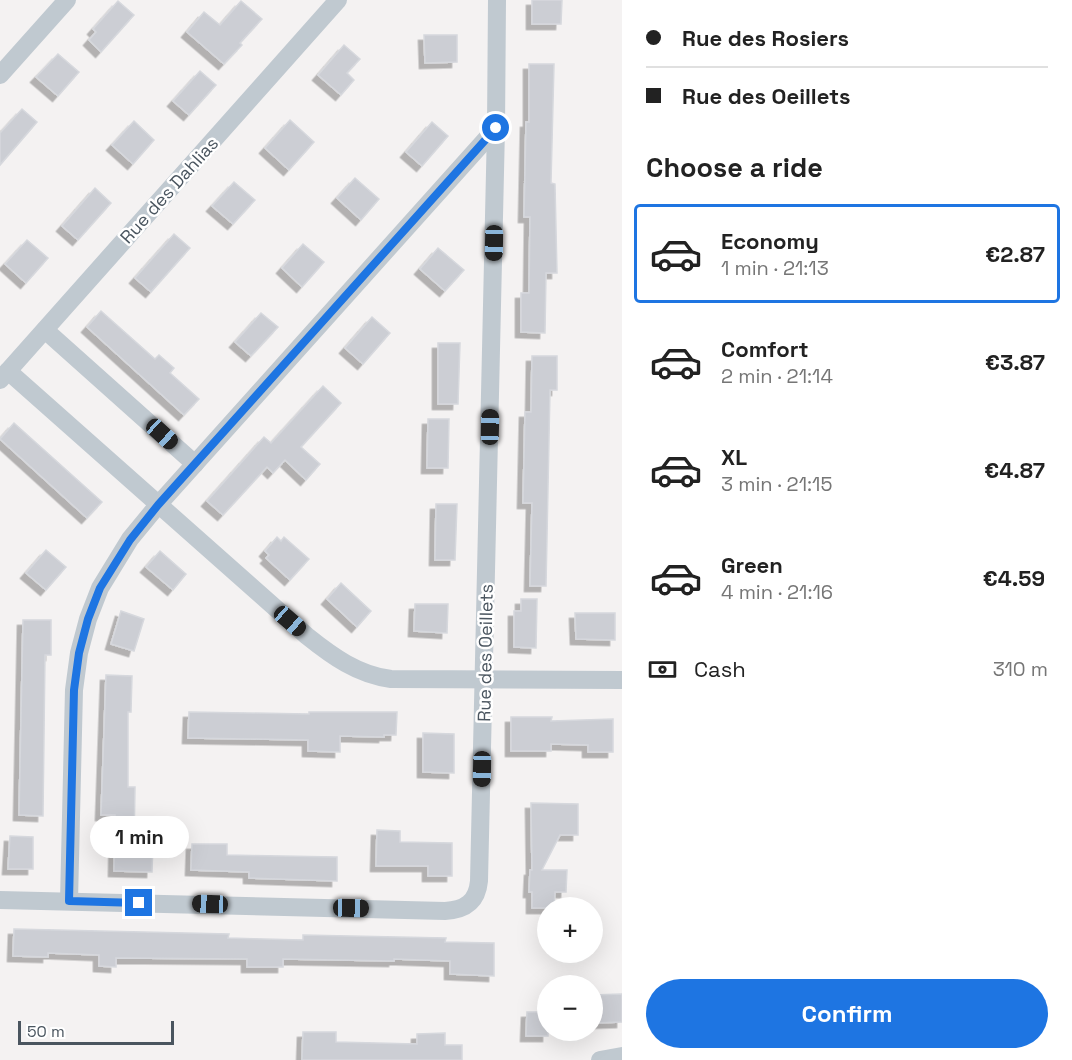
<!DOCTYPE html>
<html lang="en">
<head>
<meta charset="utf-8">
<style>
	:root { --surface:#fff; --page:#f2f2f2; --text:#222; --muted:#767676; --line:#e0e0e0; --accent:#1e75e2 }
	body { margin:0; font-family:"Space Grotesk",sans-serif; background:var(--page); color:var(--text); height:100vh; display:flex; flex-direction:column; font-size:22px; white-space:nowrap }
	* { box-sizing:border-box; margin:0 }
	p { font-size:20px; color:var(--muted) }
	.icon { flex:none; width:33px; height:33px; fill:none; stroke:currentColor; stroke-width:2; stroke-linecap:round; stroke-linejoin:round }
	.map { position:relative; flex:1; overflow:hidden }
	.drawer { display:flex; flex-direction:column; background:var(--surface); width:450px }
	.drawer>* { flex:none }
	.banner { display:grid; align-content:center; height:132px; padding:0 24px; background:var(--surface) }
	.controls { position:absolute; left:537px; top:897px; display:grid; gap:12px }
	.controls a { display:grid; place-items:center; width:66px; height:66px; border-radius:50%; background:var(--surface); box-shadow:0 6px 24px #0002; font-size:30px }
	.scale { position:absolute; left:18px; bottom:15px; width:156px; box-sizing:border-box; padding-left:6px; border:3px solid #4a555f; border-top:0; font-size:16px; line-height:21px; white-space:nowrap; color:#4a555f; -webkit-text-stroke:4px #fff; paint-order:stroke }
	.end { position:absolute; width:27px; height:27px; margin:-14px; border:8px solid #1e75e2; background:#fff; box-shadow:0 0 0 3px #fff }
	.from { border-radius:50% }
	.bubble { position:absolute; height:42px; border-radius:21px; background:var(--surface); box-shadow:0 6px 24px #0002; font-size:20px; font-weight:700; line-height:42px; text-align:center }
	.car { position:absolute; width:18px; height:36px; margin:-18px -9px; border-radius:8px; box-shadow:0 0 4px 2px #0007; background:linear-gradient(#222 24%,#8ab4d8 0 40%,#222 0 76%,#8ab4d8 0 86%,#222 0) }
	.banner b { display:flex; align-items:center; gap:21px; height:57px; font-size:22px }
	.banner b+b { border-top:2px solid var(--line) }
	.banner i { width:15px; height:15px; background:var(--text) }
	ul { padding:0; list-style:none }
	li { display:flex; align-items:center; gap:18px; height:99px; margin:0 12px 9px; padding:0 12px; border:3px solid transparent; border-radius:6px }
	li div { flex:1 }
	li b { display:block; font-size:22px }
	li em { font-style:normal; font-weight:700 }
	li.current { border-color:var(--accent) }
	li>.icon { width:54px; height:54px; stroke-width:1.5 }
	h2 { padding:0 24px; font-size:27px; line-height:72px }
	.pay { display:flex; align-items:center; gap:15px; height:66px; padding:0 24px; font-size:22px }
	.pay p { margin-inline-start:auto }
	.primary-button { display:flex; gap:12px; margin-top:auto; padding:12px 24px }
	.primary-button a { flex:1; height:69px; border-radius:36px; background:var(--accent); color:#fff; font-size:24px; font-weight:700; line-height:69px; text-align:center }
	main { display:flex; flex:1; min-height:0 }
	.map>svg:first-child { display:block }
	.building { fill:#ccced4; stroke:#d6d8dd; stroke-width:1.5; filter:url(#shadow) }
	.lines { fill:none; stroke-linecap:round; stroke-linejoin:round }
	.street { stroke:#c0c9d0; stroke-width:18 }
	.route { stroke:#1e75e2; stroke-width:8 }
	.labels { text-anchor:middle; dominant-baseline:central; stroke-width:5; stroke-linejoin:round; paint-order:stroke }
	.street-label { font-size:18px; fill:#4a555f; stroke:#fff }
</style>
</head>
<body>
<main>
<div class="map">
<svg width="622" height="1060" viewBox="0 0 622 1060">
	<defs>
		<filter id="shadow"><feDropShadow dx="-5.5" dy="5.5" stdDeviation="0" flood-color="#0004"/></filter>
	</defs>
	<rect width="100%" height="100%" fill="#f4f2f2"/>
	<g class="building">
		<polygon points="532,0 562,0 561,24 532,24"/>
		<polygon points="118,1 134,15 101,52 89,40 96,32 93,29"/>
		<polygon points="241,1 262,19 240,43 242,45 224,64 187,32 204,12 220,25"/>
		<polygon points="424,35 457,35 457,62 425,63"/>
		<polygon points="344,45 360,59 347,73 354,80 341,95 318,75"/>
		<polygon points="58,54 79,72 58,96 36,77"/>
		<polygon points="529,64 554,64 551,183 555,184 557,273 546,273 545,333 521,332 521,293 529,293 530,217 524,217 526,122 529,122"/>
		<polygon points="200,71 216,85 189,115 173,101"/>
		<polygon points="22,109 37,122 0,165 0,133"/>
		<polygon points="290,120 314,142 289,170 265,148"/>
		<polygon points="134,121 154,140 133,164 112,145"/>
		<polygon points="432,122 448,136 422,166 406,152"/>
		<polygon points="355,178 379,199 361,220 337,198"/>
		<polygon points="234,182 255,200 233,224 212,206"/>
		<polygon points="95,188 111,203 78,240 62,226"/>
		<polygon points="174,234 190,248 151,292 135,278"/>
		<polygon points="27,240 48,258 26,283 5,264"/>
		<polygon points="303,244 324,262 302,287 282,268"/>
		<polygon points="438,248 464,270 445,291 420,269"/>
		<polygon points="101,311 155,359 159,355 174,368 170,373 199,399 184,415 87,327"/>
		<polygon points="261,313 278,327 251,356 235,342"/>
		<polygon points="372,317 390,333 363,364 345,348"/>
		<polygon points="438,343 460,343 458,404 438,404"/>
		<polygon points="532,356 557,356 557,390 550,390 546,586 530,586 532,503 523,503 525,412 531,412"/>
		<polygon points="323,386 341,403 301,447 320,464 306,480 285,460 273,473 267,467 223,515 207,501 264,437 271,443"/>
		<polygon points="428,419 449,419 448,468 427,468"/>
		<polygon points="14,423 102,502 87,518 0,439"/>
		<polygon points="436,504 457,504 455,560 435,560"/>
		<polygon points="277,537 281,541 284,537 309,559 290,580 266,558 269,555 265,551"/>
		<polygon points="46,550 66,567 46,590 26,573"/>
		<polygon points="160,551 186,574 173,590 146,567"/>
		<polygon points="341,583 371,611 357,627 327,599"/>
		<polygon points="521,599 537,599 536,648 514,647 514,611 521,611"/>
		<polygon points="415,604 448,604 447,633 414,631"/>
		<polygon points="121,611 144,619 134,651 111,644"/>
		<polygon points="575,613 615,613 615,640 576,639"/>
		<polygon points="23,620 51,620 51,655 45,655 43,816 19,815"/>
		<polygon points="106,675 132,676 131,712 128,712 128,787 135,787 134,845 153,845 152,872 114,871 115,815 101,815"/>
		<polygon points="189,712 309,714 309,712 397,712 396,735 384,735 384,737 340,736 340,752 308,751 308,740 188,738"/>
		<polygon points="511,717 552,717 551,721 613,719 613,752 588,752 588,745 551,744 551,751 511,751"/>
		<polygon points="423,733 454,734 454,773 423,772"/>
		<polygon points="531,803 578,804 578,835 560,835 542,870 567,870 566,892 555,892 554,908 532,908 532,892 529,892 530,870 532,870"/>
		<polygon points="377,830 400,831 400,842 452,843 452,876 428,876 428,866 376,866"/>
		<polygon points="10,836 33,837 33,869 8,869"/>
		<polygon points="192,844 227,844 227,855 337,857 337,881 249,878 249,872 191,870"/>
		<polygon points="14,929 229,934 228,938 303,940 303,935 446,938 445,942 494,943 494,976 450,974 450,961 394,959 394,961 283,959 283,967 247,967 247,959 116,958 116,967 99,966 99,955 48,953 48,957 13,956"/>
		<polygon points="622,994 622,1022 592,1023 592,995"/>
		<polygon points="527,1012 548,1012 548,1036 526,1036"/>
		<polygon points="303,1032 336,1032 336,1042 417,1044 417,1034 445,1033 445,1045 462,1045 462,1060 302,1060"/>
	</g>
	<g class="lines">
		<g class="street">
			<polyline points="0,75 67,0"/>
			<polyline points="45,330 195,464"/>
			<path d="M8,371L307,636C332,656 358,675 391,679L622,680"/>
			<polyline points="0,380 338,0"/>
			<path d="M0,900L445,911C465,910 477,902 479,881L496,128L497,0"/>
			<polyline points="69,901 74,690 79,653 88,619 100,588 130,539 158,505 496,128"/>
			<polyline points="600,1060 622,1056"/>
		</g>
	</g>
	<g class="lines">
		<polyline class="route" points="139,903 69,901 74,690 79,653 88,619 100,588 130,540 158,505 496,128"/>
	</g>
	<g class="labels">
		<g class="street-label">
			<text transform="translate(169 190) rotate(-48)">Rue des Dahlias</text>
			<text transform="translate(485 653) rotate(-89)">Rue des Oeillets</text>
		</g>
	</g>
</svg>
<div class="controls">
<a>+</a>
<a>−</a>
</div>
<div class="scale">50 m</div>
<i class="end from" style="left:496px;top:128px"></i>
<i class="end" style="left:139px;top:903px"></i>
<div class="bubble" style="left:90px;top:816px;width:99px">1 min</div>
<i class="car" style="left:494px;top:243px;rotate:181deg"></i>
<i class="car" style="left:490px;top:427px;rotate:1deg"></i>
<i class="car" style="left:162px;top:434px;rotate:132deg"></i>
<i class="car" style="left:290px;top:621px;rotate:131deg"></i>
<i class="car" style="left:482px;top:769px;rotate:181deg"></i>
<i class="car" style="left:210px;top:904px;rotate:272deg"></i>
<i class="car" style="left:351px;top:908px;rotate:91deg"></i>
</div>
<section class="drawer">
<div class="banner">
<b><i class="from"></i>Rue des Rosiers</b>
<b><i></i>Rue des Oeillets</b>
</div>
<h2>Choose a ride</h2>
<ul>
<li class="current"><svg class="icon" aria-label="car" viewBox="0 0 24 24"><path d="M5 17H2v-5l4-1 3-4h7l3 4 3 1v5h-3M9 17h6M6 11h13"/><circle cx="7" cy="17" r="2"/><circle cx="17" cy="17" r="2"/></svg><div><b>Economy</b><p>1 min · 21:13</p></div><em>€2.87</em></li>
<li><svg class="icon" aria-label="car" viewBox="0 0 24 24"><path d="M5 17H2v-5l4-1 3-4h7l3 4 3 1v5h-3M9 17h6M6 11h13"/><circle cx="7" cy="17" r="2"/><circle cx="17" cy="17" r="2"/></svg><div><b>Comfort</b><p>2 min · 21:14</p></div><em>€3.87</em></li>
<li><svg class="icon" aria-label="car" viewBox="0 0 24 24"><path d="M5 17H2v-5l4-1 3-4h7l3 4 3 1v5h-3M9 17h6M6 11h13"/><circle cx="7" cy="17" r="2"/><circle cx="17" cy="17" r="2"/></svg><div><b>XL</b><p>3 min · 21:15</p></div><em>€4.87</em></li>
<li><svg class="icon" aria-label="car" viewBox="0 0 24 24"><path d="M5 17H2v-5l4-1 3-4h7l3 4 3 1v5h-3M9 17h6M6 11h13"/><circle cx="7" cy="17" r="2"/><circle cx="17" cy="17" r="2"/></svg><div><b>Green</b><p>4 min · 21:16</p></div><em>€4.59</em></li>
</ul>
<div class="pay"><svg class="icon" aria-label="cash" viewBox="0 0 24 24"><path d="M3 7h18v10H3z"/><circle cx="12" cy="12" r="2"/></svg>Cash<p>310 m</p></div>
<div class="primary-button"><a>Confirm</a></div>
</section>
</main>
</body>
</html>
